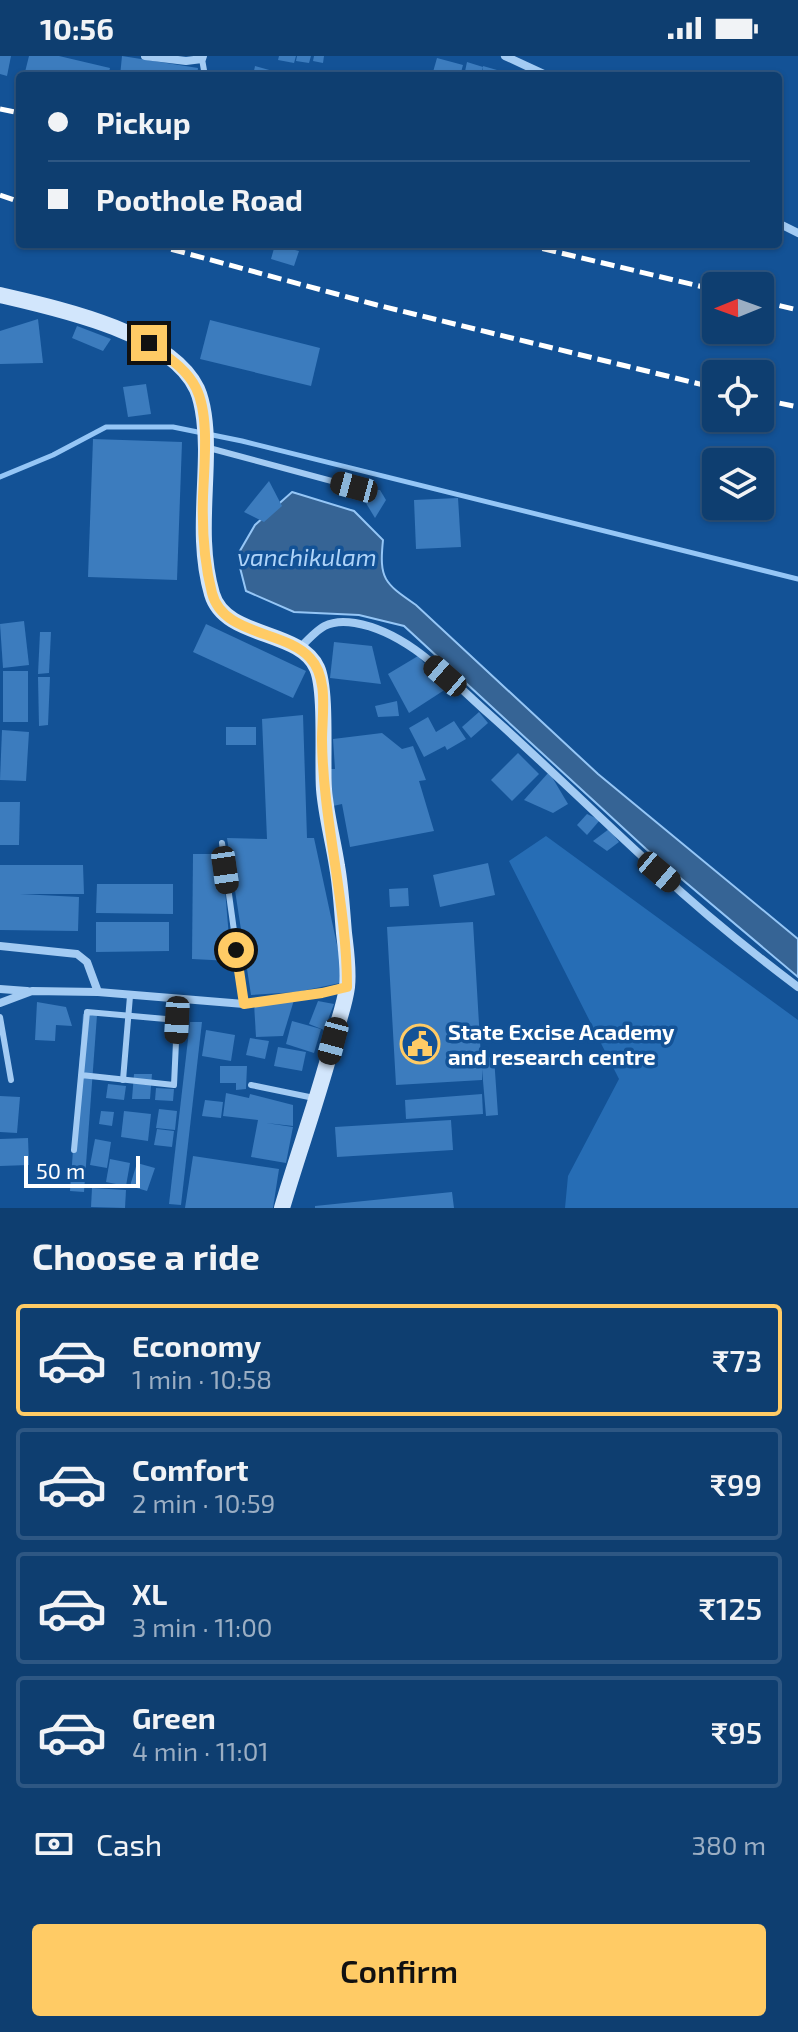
<!DOCTYPE html>
<html lang="en">
<head>
<meta charset="utf-8">
<style>
	:root { --surface:#0e3e70; --page:#1c4978; --text:#f1f3f6; --muted:#9baec3; --line:#2e5783; --accent:#ffcb65 }
	body { margin:0; font-family:"Exo 2",sans-serif; background:var(--page); color:var(--text); height:100vh; display:flex; flex-direction:column; font-size:30px; white-space:nowrap }
	* { box-sizing:border-box; margin:0 }
	p { font-size:26px; color:var(--muted) }
	.icon { flex:none; width:44px; height:44px; fill:none; stroke:currentColor; stroke-width:2; stroke-linecap:round; stroke-linejoin:round }
	.map { position:relative; height:1152px; overflow:hidden }
	.panel { display:flex; flex-direction:column; background:var(--surface); flex:1 }
	.panel>* { flex:none }
	.guide { position:absolute; left:16px; top:16px; width:766px; height:176px; border-radius:8px; box-shadow:0 2px 6px #0004,0 0 0 2px var(--line); display:grid; align-content:center; height:176px; padding:0 32px; background:var(--surface) }
	.needle { width:52px; rotate:269deg }
	.controls { position:absolute; left:702px; top:216px; display:grid; gap:16px }
	.controls a { display:grid; place-items:center; width:72px; height:72px; border-radius:8px; background:var(--surface); box-shadow:0 2px 6px #0004,0 0 0 2px var(--line); font-size:40px }
	.scale { position:absolute; left:24px; bottom:20px; width:116px; box-sizing:border-box; padding-left:8px; border:4px solid #fff; border-top:0; font-size:22px; line-height:28px; white-space:nowrap; color:#fff; -webkit-text-stroke:6px #135296; paint-order:stroke }
	.end { position:absolute; width:36px; height:36px; margin:-18px; border:10px solid #ffcb65; background:#111; box-shadow:0 0 0 4px #111 }
	.from { border-radius:50% }
	.car { position:absolute; width:24px; height:48px; margin:-24px -12px; border-radius:10px; box-shadow:0 0 6px 2px #0007; background:linear-gradient(#222 24%,#8ab4d8 0 40%,#222 0 76%,#8ab4d8 0 86%,#222 0) }
	.guide b { display:flex; align-items:center; gap:28px; height:76px; font-size:30px }
	.guide b+b { border-top:2px solid var(--line) }
	.guide i { width:20px; height:20px; background:var(--text) }
	ul { padding:0; list-style:none }
	li { display:flex; align-items:center; gap:24px; height:112px; margin:0 16px 12px; padding:0 16px; border:4px solid var(--line); border-radius:8px }
	li div { flex:1 }
	li b { display:block; font-size:30px }
	li em { font-style:normal; font-weight:600 }
	li.current { border-color:var(--accent) }
	li>.icon { width:72px; height:72px; stroke-width:1.5 }
	h2 { padding:0 32px; font-size:36px; line-height:96px }
	.pay { display:flex; align-items:center; gap:20px; height:88px; padding:0 32px; font-size:30px }
	.pay p { margin-inline-start:auto }
	.button { display:flex; gap:16px; margin-top:auto; padding:16px 32px }
	.button a { flex:1; height:92px; border-radius:8px; background:var(--accent); color:#111; font-size:32px; font-weight:600; line-height:92px; text-align:center }
	.status { display:flex; justify-content:space-between; align-items:center; height:56px; padding:0 40px; background:var(--surface); direction:ltr }
	.status svg { height:22px; fill:currentColor }
	.map>svg:first-child { display:block }
	.green { fill:#266db5 }
	.water { fill:#366495; stroke:#95c6f6; stroke-width:2 }
	.lines { fill:none; stroke-linecap:round; stroke-linejoin:round }
	.stream { stroke:#95c6f6; stroke-width:5 }
	.building { fill:#3c7cbe }
	.lane { stroke:#a3cbf3; stroke-width:6 }
	.street { stroke:#a3cbf3; stroke-width:8 }
	.secondary { stroke:#d2e6fc; stroke-width:16 }
	.rail { stroke:#fff; stroke-width:5; stroke-dasharray:14 6; stroke-linecap:butt }
	.route { stroke:#ffcb65; stroke-width:10 }
	.labels { text-anchor:middle; dominant-baseline:central; stroke-width:7; stroke-linejoin:round; paint-order:stroke }
	.poi-label { font-size:22px; font-weight:bold; fill:#fff; stroke:#135296; text-anchor:start }
	.water-label { font-size:24px; font-style:italic; fill:#afd4f9; stroke:#135296 }
</style>
</head>
<body>
<div class="status"><b>10:56</b><svg viewBox="0 0 49 12"><path d="M0 12V9h3v3zM5 12V6h3v6zM10 12V3h3v9zM15 12V0h3v12zM26 1h20v11H26zM47 4h2v5h-2z"/></svg></div>
<div class="map">
<svg width="798" height="1152" viewBox="0 0 798 1152">
	<rect width="100%" height="100%" fill="#135296"/>
	<polygon class="green" points="546,780 798,964 798,1152 565,1152 568,1120 619,1023 509,805"/>
	<path class="water" d="M292,436L354,455L383,484C379,523 384,527 416,549L598,718L798,883V921L646,793L404,570L359,559L294,556L246,535L237,500L255,469Z"/>
	<g class="lines">
		<polyline class="stream" points="0,421 53,399 106,371 173,371 242,385 798,523"/>
	</g>
	<g class="building">
		<polygon points="0,0 11,0 7,20 0,18"/>
		<polygon points="29,0 59,0 110,12 108,20 24,20"/>
		<polygon points="122,0 198,12 197,20 120,20"/>
		<polygon points="279,0 296,0 294,7 278,4"/>
		<polygon points="297,0 311,0 309,7 296,5"/>
		<polygon points="314,0 324,0 323,7 313,5"/>
		<polygon points="437,2 463,9 460,20 433,16"/>
		<polygon points="467,6 483,11 480,20 464,20"/>
		<polygon points="255,10 287,19 287,20 253,20"/>
		<polygon points="483,10 504,16 503,20 482,20"/>
		<polygon points="506,14 523,20 505,20"/>
		<polygon points="275,189 299,195 294,210 271,203"/>
		<polygon points="38,263 43,307 0,308 0,275"/>
		<polygon points="210,264 320,292 311,330 200,303"/>
		<polygon points="77,270 111,283 103,295 72,282"/>
		<polygon points="146,328 151,358 128,361 123,331"/>
		<polygon points="93,383 182,386 177,524 88,521"/>
		<polygon points="269,425 282,450 264,466 244,456"/>
		<polygon points="358,434 380,434 386,444 375,462"/>
		<polygon points="458,442 461,491 416,493 414,444"/>
		<polygon points="24,565 29,609 3,612 0,568"/>
		<polygon points="206,568 306,615 293,642 193,596"/>
		<polygon points="40,576 51,576 49,617 38,618"/>
		<polygon points="334,586 372,590 381,628 330,622"/>
		<polygon points="418,600 446,633 409,657 388,618"/>
		<rect x="3" y="615" width="25" height="51"/>
		<polygon points="38,621 50,621 48,669 39,670"/>
		<polygon points="397,645 399,660 378,661 375,650"/>
		<polygon points="479,656 488,667 471,682 462,671"/>
		<polygon points="303,659 307,782 314,782 345,926 297,936 251,939 227,782 267,783 262,663"/>
		<polygon points="428,661 436,676 454,665 466,683 447,694 445,690 424,701 409,672"/>
		<rect x="226" y="671" width="30" height="18"/>
		<polygon points="2,674 29,676 26,725 0,724"/>
		<polygon points="382,677 402,693 413,690 426,724 419,725 434,775 350,791 342,748 333,750 331,713 335,713 333,683"/>
		<polygon points="518,697 539,718 512,745 491,724"/>
		<polygon points="549,716 568,748 553,757 524,744"/>
		<polygon points="0,746 20,746 19,789 0,789"/>
		<polygon points="587,758 600,764 587,779 577,769"/>
		<polygon points="609,773 619,786 607,795 593,785"/>
		<polygon points="193,798 222,798 231,905 192,903"/>
		<polygon points="488,807 495,839 440,851 433,819"/>
		<polygon points="0,809 83,809 84,838 20,838 79,841 78,875 0,874"/>
		<polygon points="97,828 173,828 173,858 96,857"/>
		<polygon points="408,832 409,850 390,851 389,833"/>
		<polygon points="96,866 169,866 169,895 96,896"/>
		<polygon points="473,866 481,1002 494,1001 498,1059 486,1060 482,1013 482,1024 396,1029 387,871"/>
		<polygon points="294,944 283,980 256,981 254,947"/>
		<polygon points="318,945 334,948 324,974 309,968"/>
		<polygon points="37,946 66,951 72,970 56,969 55,985 35,984"/>
		<polygon points="83,958 97,959 84,1136 70,1135"/>
		<polygon points="292,965 321,973 314,997 286,988"/>
		<polygon points="190,966 202,966 181,1149 169,1148"/>
		<polygon points="206,974 235,979 231,1005 202,1000"/>
		<polygon points="250,982 269,985 265,1003 246,999"/>
		<polygon points="278,991 306,996 302,1015 274,1010"/>
		<polygon points="220,1010 247,1010 246,1033 236,1034 236,1027 220,1027"/>
		<polygon points="134,1018 152,1018 150,1043 132,1043"/>
		<polygon points="108,1028 126,1030 124,1044 106,1042"/>
		<polygon points="156,1032 174,1033 173,1045 155,1044"/>
		<polygon points="226,1037 249,1042 250,1038 293,1049 293,1070 266,1067 293,1071 286,1107 251,1101 258,1064 223,1060"/>
		<polygon points="482,1038 483,1058 406,1063 405,1044"/>
		<polygon points="0,1040 20,1041 17,1077 0,1076"/>
		<polygon points="205,1044 223,1046 221,1062 202,1060"/>
		<polygon points="159,1053 177,1055 175,1074 156,1072"/>
		<polygon points="101,1055 114,1056 112,1070 99,1068"/>
		<polygon points="124,1055 151,1058 148,1085 121,1081"/>
		<polygon points="451,1064 453,1094 337,1101 335,1071"/>
		<polygon points="157,1073 174,1075 172,1091 154,1089"/>
		<polygon points="28,1082 29,1109 0,1110 0,1083"/>
		<polygon points="95,1083 111,1086 107,1112 90,1109"/>
		<polygon points="193,1100 279,1113 273,1152 185,1152"/>
		<polygon points="110,1103 130,1107 126,1130 106,1126"/>
		<polygon points="137,1107 155,1112 147,1135 130,1130"/>
		<polygon points="92,1132 126,1134 125,1152 91,1151"/>
		<polygon points="452,1136 454,1152 315,1152 315,1150"/>
	</g>
	<g class="lines">
		<g class="lane">
			<polyline points="202,3 205,20"/>
			<polyline points="209,392 354,431"/>
			<polyline points="222,787 244,948"/>
			<polyline points="0,961 11,1024"/>
			<polyline points="123,1024 130,940"/>
			<polyline points="251,1029 314,1042"/>
			<polyline points="74,1094 87,956 177,964 174,1029 81,1019"/>
		</g>
		<g class="street">
			<polyline points="145,0 186,5 202,3 203,0"/>
			<polyline points="505,0 548,20"/>
			<polyline points="778,167 798,177"/>
			<path d="M299,593C318,573 327,562 355,567C409,576 450,624 489,658C546,709 601,763 658,815C702,856 750,895 798,931"/>
			<polyline points="0,890 77,898 87,906 98,936"/>
			<polyline points="0,933 27,935"/>
			<polyline points="0,947 32,935 98,936 244,948 322,937 346,931"/>
		</g>
		<path class="secondary" d="M0,239C56,252 170,276 197,333C204,349 206,376 206,393C206,442 198,490 212,538C225,583 300,573 317,612C327,634 322,705 324,733C326,759 333,784 337,810C341,832 342,855 344,877C346,894 349,913 347,931C345,947 339,963 335,978C320,1037 299,1094 282,1152"/>
		<g class="rail">
			<polyline points="0,53 20,57"/>
			<polyline points="0,139 20,146"/>
			<polyline points="152,188 377,249 716,332"/>
			<polyline points="523,188 716,234"/>
			<polyline points="703,220 743,230"/>
			<polyline points="760,245 798,254"/>
			<polyline points="760,343 798,351"/>
		</g>
	</g>
	<g class="lines">
		<path class="route" d="M149,287C166,300 186,312 196,332C210,360 204,410 203,441C202,473 204,506 212,537C223,580 285,574 310,602C329,622 322,659 322,684C323,767 347,847 347,931L322,937L244,948L236,894"/>
	</g>
	<defs>
		<symbol id="civic-ring" viewBox="-11 -11 22 22"><circle r="9.5" fill="#135296" stroke="#ffcb65" stroke-width="1.5"/><path d="M-.6-6.5H3V-4.5H.6V-3L4-1V1h2V6H-6V1h2V-1L-.6-3ZM-1.2 2.5V6h2.4V2.5Z" fill="#ffcb65"/></symbol>
	</defs>
	<g fill-rule="evenodd">
		<use href="#civic-ring" x="398" y="966" width="44" height="44"/>
	</g>
	<g class="labels">
		<g class="poi-label">
			<text x="448" y="975">State Excise Academy<tspan x="448" dy="25">and research centre</tspan></text>
		</g>
		<g class="water-label">
			<text x="307" y="500">vanchikulam</text>
		</g>
	</g>
</svg>
<div class="controls">
<a><svg class="needle" viewBox="-14 -14 28 28"><path d="M0-13l5 13h-10z" fill="#e53935"/><path d="M0 13l5-13h-10z" fill="#9baec3"/></svg></a>
<a><svg class="icon" aria-label="locate" viewBox="0 0 24 24"><circle cx="12" cy="12" r="6"/><path d="M12 2v4M12 18v4M2 12h4M18 12h4"/></svg></a>
<a><svg class="icon" aria-label="layers" viewBox="0 0 24 24"><path d="M12 4l9 5-9 5-9-5zM3 14l9 5 9-5"/></svg></a>
</div>
<div class="scale">50 m</div>
<i class="end from" style="left:236px;top:894px"></i>
<i class="end" style="left:149px;top:287px"></i>
<i class="car" style="left:354px;top:431px;rotate:285deg"></i>
<i class="car" style="left:445px;top:620px;rotate:311deg"></i>
<i class="car" style="left:225px;top:814px;rotate:172deg"></i>
<i class="car" style="left:659px;top:816px;rotate:130deg"></i>
<i class="car" style="left:177px;top:964px;rotate:183deg"></i>
<i class="car" style="left:333px;top:985px;rotate:195deg"></i>
<div class="guide">
<b><i class="from"></i>Pickup</b>
<b><i></i>Poothole Road</b>
</div>
</div>
<section class="panel">
<h2>Choose a ride</h2>
<ul>
<li class="current"><svg class="icon" aria-label="car" viewBox="0 0 24 24"><path d="M5 17H2v-5l4-1 3-4h7l3 4 3 1v5h-3M9 17h6M6 11h13"/><circle cx="7" cy="17" r="2"/><circle cx="17" cy="17" r="2"/></svg><div><b>Economy</b><p>1 min · 10:58</p></div><em>₹73</em></li>
<li><svg class="icon" aria-label="car" viewBox="0 0 24 24"><path d="M5 17H2v-5l4-1 3-4h7l3 4 3 1v5h-3M9 17h6M6 11h13"/><circle cx="7" cy="17" r="2"/><circle cx="17" cy="17" r="2"/></svg><div><b>Comfort</b><p>2 min · 10:59</p></div><em>₹99</em></li>
<li><svg class="icon" aria-label="car" viewBox="0 0 24 24"><path d="M5 17H2v-5l4-1 3-4h7l3 4 3 1v5h-3M9 17h6M6 11h13"/><circle cx="7" cy="17" r="2"/><circle cx="17" cy="17" r="2"/></svg><div><b>XL</b><p>3 min · 11:00</p></div><em>₹125</em></li>
<li><svg class="icon" aria-label="car" viewBox="0 0 24 24"><path d="M5 17H2v-5l4-1 3-4h7l3 4 3 1v5h-3M9 17h6M6 11h13"/><circle cx="7" cy="17" r="2"/><circle cx="17" cy="17" r="2"/></svg><div><b>Green</b><p>4 min · 11:01</p></div><em>₹95</em></li>
</ul>
<div class="pay"><svg class="icon" aria-label="cash" viewBox="0 0 24 24"><path d="M3 7h18v10H3z"/><circle cx="12" cy="12" r="2"/></svg>Cash<p>380 m</p></div>
<div class="button"><a>Confirm</a></div>
</section>
</body>
</html>
